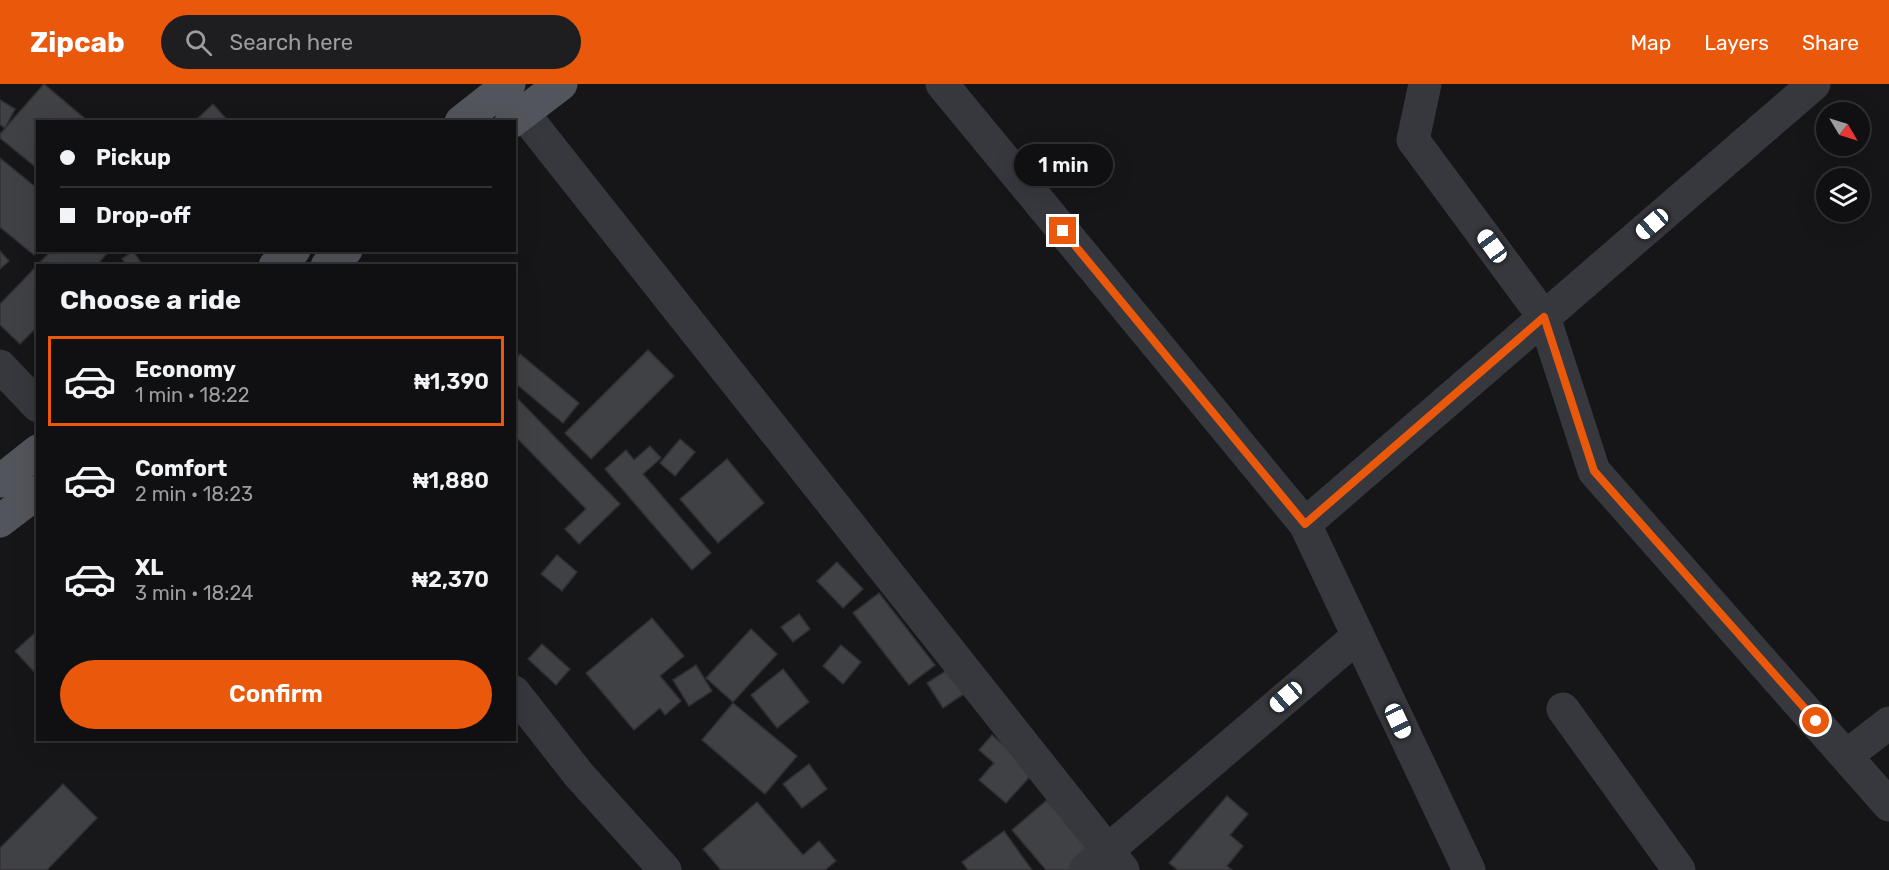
<!DOCTYPE html>
<html lang="en">
<head>
<meta charset="utf-8">
<style>
	:root { --surface:#101012; --page:#1e1e20; --text:#f1f3f6; --muted:#9c9d9f; --line:#303032; --accent:#ea580c }
	body { margin:0; font-family:Rubik,sans-serif; background:var(--page); color:var(--text); height:100vh; display:flex; flex-direction:column; font-size:22px; white-space:nowrap }
	* { box-sizing:border-box; margin:0 }
	p { font-size:20px; color:var(--muted) }
	.icon { flex:none; width:33px; height:33px; fill:none; stroke:currentColor; stroke-width:2; stroke-linecap:round; stroke-linejoin:round }
	.map { position:relative; flex:1; overflow:hidden }
	.details { position:absolute; left:36px; top:180px; width:480px; height:477px; display:flex; flex-direction:column; background:var(--surface); border-radius:0px; box-shadow:0 6px 24px #0002,0 0 0 2px var(--line) }
	.details>* { flex:none }
	.hud { position:absolute; left:36px; top:36px; width:480px; height:132px; border-radius:0px; box-shadow:0 6px 24px #0002,0 0 0 2px var(--line); display:grid; align-content:center; height:132px; padding:0 24px; background:var(--surface) }
	.needle { width:39px; rotate:128deg }
	.fabs { position:absolute; left:1816px; top:18px; display:grid; gap:12px }
	.fabs a { display:grid; place-items:center; width:54px; height:54px; border-radius:50%; background:var(--surface); box-shadow:0 6px 24px #0002,0 0 0 2px var(--line); font-size:30px }
	.end { position:absolute; width:27px; height:27px; margin:-14px; border:8px solid #ea580c; background:#fff; box-shadow:0 0 0 3px #fff }
	.from { border-radius:50% }
	.bubble { position:absolute; height:42px; border-radius:21px; background:var(--surface); box-shadow:0 6px 24px #0002,0 0 0 2px var(--line); font-size:20px; font-weight:600; line-height:42px; text-align:center }
	.car { position:absolute; width:18px; height:36px; margin:-18px -9px; border-radius:8px; box-shadow:0 0 4px 2px #0007; background:linear-gradient(#fff 24%,#345 0 40%,#fff 0 76%,#345 0 86%,#fff 0) }
	.hud b { display:flex; align-items:center; gap:21px; height:57px; font-size:22px }
	.hud b+b { border-top:2px solid var(--line) }
	.hud i { width:15px; height:15px; background:var(--text) }
	ul { padding:0; list-style:none }
	li { display:flex; align-items:center; gap:18px; height:90px; margin:0 12px 9px; padding:0 12px; border:3px solid transparent; border-radius:0px }
	li div { flex:1 }
	li b { display:block; font-size:22px }
	li em { font-style:normal; font-weight:600 }
	li.current { border-color:var(--accent) }
	li>.icon { width:54px; height:54px; stroke-width:1.5 }
	h2 { padding:0 24px; font-size:27px; line-height:72px }
	.action { display:flex; gap:12px; margin-top:auto; padding:12px 24px }
	.action a { flex:1; height:69px; border-radius:36px; background:var(--accent); color:#fff; font-size:24px; font-weight:600; line-height:69px; text-align:center }
	header { display:flex; align-items:center; gap:36px; box-sizing:border-box; height:84px; padding:0 30px; background:var(--accent); color:#fff }
	header strong { font-size:28px }
	nav { display:flex; gap:33px; margin-inline-start:auto; font-size:21px }
	.search { width:420px; height:54px; background:var(--page); display:flex; align-items:center; gap:15px; box-sizing:border-box; padding:0 21px; border-radius:33px; color:var(--muted); font-size:22px }
	.map>svg:first-child { display:block }
	.building { fill:#404145; stroke:#303034; stroke-width:1.5 }
	.lines { fill:none; stroke-linecap:round; stroke-linejoin:round }
	.minor { stroke:#37383d; stroke-width:33 }
	.tertiary { stroke:#37383d; stroke-width:33 }
	.primary { stroke:#53555c; stroke-width:33 }
	.route { stroke:#ea580c; stroke-width:8 }
</style>
</head>
<body>
<header>
<strong>Zipcab</strong>
<div class="search"><svg class="icon" aria-label="search" viewBox="0 0 24 24"><circle cx="10" cy="10" r="6"/><path d="M15 15l6 6"/></svg>Search here</div>
<nav><a>Map</a><a>Layers</a><a>Share</a></nav>
</header>
<div class="map">
<svg width="1889" height="786" viewBox="0 0 1889 786">
	<rect width="100%" height="100%" fill="#161618"/>
	<g class="building">
		<polygon points="44,0 89,38 38,38 38,85 0,54 0,50"/>
		<polygon points="0,16 15,25 5,44 0,41"/>
		<polygon points="213,20 229,38 194,38"/>
		<polygon points="0,74 38,105 38,166 34,171 0,143"/>
		<polygon points="52,166 110,166 96,182 38,182 38,242 20,260 0,241 0,220"/>
		<polygon points="0,167 9,177 0,185"/>
		<polygon points="133,167 143,182 127,182 122,175"/>
		<polygon points="648,266 674,292 591,375 565,349"/>
		<polygon points="520,270 579,319 563,339 514,298 514,277"/>
		<polygon points="514,311 620,420 579,460 565,445 586,425 514,351"/>
		<polygon points="680,355 695,368 675,392 660,379"/>
		<polygon points="650,362 661,374 643,390 711,469 692,486 605,385 626,366 634,376"/>
		<polygon points="727,375 764,419 718,459 680,415"/>
		<polygon points="557,471 577,488 562,507 541,490"/>
		<polygon points="837,478 863,505 843,524 817,497"/>
		<polygon points="879,509 935,581 909,601 853,529"/>
		<polygon points="799,530 810,545 793,558 781,543"/>
		<polygon points="652,534 684,572 660,592 681,617 665,631 660,624 634,646 586,589"/>
		<polygon points="751,545 777,570 733,618 706,594"/>
		<polygon points="38,546 38,592 15,567"/>
		<polygon points="542,560 570,585 556,601 528,575"/>
		<polygon points="841,561 861,578 843,600 823,582"/>
		<polygon points="696,581 712,607 689,622 673,596"/>
		<polygon points="955,581 971,605 943,624 927,599"/>
		<polygon points="783,585 809,618 777,644 751,611"/>
		<polygon points="733,619 797,672 765,710 702,656"/>
		<polygon points="992,651 1034,688 1006,719 979,696 994,679 979,666"/>
		<polygon points="809,680 827,705 802,724 783,700"/>
		<polygon points="63,700 97,734 47,786 0,786 0,764"/>
		<polygon points="1227,712 1248,730 1230,751 1243,762 1227,782 1232,786 1178,786 1169,779"/>
		<polygon points="1047,716 1106,786 1046,786 1012,746"/>
		<polygon points="757,718 803,771 819,757 836,777 825,786 721,786 703,765"/>
		<polygon points="1004,747 1032,786 968,786 962,778"/>
	</g>
	<g class="lines">
		<g class="minor">
			<polyline points="1425,0 1413,56 1544,233 1594,387 1889,721"/>
			<polyline points="523,29 1123,786"/>
			<polyline points="0,282 38,322"/>
			<polyline points="1305,440 1814,0"/>
			<polyline points="514,608 579,691 665,786"/>
			<polyline points="1563,625 1679,786"/>
			<polyline points="1846,672 1889,639"/>
			<polyline points="1085,786 1358,552"/>
		</g>
		<polyline class="tertiary" points="942,0 1305,440 1469,786"/>
		<g class="primary">
			<polyline points="461,38 509,0"/>
			<polyline points="511,38 561,0"/>
			<polyline points="275,182 294,166"/>
			<polyline points="327,182 346,166"/>
			<polyline points="0,397 38,367"/>
			<polyline points="0,437 38,408"/>
		</g>
	</g>
	<g class="lines">
		<polyline class="route" points="1063,147 1305,440 1544,233 1594,387 1816,637"/>
	</g>
</svg>
<div class="fabs">
<a><svg class="needle" viewBox="-14 -14 28 28"><path d="M0-13l5 13h-10z" fill="#e53935"/><path d="M0 13l5-13h-10z" fill="#9c9d9f"/></svg></a>
<a><svg class="icon" aria-label="layers" viewBox="0 0 24 24"><path d="M12 4l9 5-9 5-9-5zM3 14l9 5 9-5"/></svg></a>
</div>
<i class="end from" style="left:1816px;top:637px"></i>
<i class="end" style="left:1063px;top:147px"></i>
<div class="bubble" style="left:1014px;top:60px;width:99px">1 min</div>
<i class="car" style="left:1652px;top:140px;rotate:229deg"></i>
<i class="car" style="left:1492px;top:162px;rotate:324deg"></i>
<i class="car" style="left:1286px;top:613px;rotate:229deg"></i>
<i class="car" style="left:1398px;top:637px;rotate:155deg"></i>
<div class="hud">
<b><i class="from"></i>Pickup</b>
<b><i></i>Drop-off</b>
</div>
<section class="details">
<h2>Choose a ride</h2>
<ul>
<li class="current"><svg class="icon" aria-label="car" viewBox="0 0 24 24"><path d="M5 17H2v-5l4-1 3-4h7l3 4 3 1v5h-3M9 17h6M6 11h13"/><circle cx="7" cy="17" r="2"/><circle cx="17" cy="17" r="2"/></svg><div><b>Economy</b><p>1 min · 18:22</p></div><em>₦1,390</em></li>
<li><svg class="icon" aria-label="car" viewBox="0 0 24 24"><path d="M5 17H2v-5l4-1 3-4h7l3 4 3 1v5h-3M9 17h6M6 11h13"/><circle cx="7" cy="17" r="2"/><circle cx="17" cy="17" r="2"/></svg><div><b>Comfort</b><p>2 min · 18:23</p></div><em>₦1,880</em></li>
<li><svg class="icon" aria-label="car" viewBox="0 0 24 24"><path d="M5 17H2v-5l4-1 3-4h7l3 4 3 1v5h-3M9 17h6M6 11h13"/><circle cx="7" cy="17" r="2"/><circle cx="17" cy="17" r="2"/></svg><div><b>XL</b><p>3 min · 18:24</p></div><em>₦2,370</em></li>
</ul>
<div class="action"><a>Confirm</a></div>
</section>
</div>
</body>
</html>
